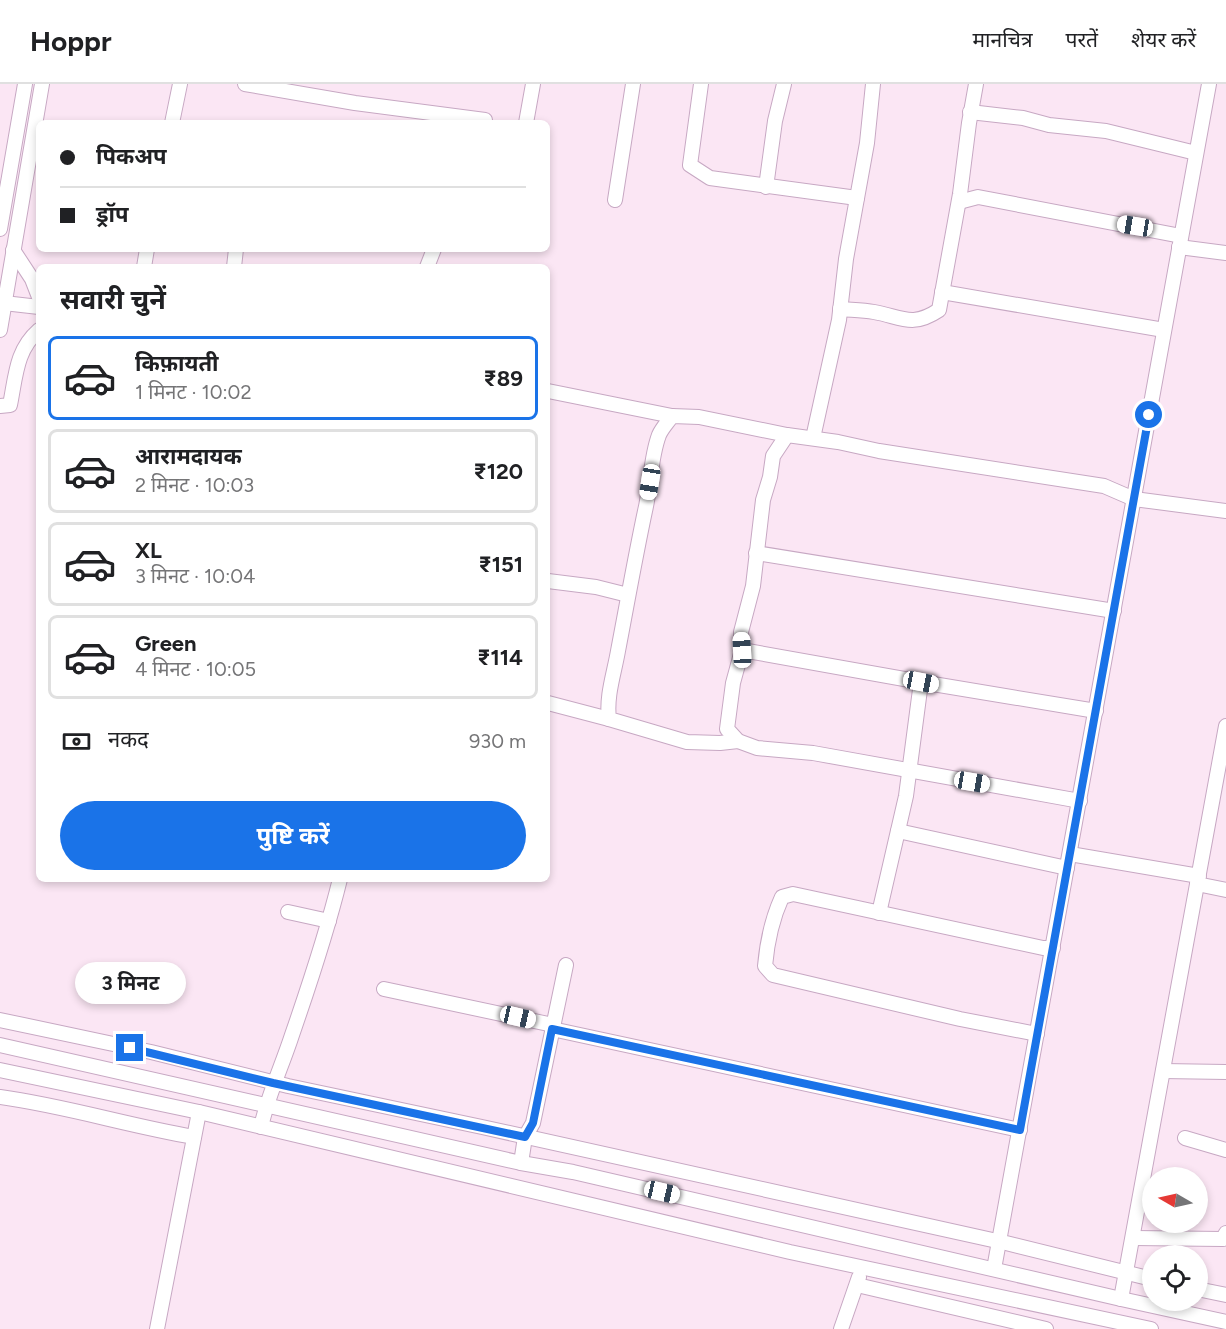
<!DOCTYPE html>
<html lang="hi">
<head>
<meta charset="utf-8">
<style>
	:root { --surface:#fff; --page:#f2f2f2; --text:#202124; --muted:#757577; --line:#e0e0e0; --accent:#1a73e8 }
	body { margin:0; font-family:Figtree,"Noto Sans Devanagari",sans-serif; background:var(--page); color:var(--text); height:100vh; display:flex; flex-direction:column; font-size:22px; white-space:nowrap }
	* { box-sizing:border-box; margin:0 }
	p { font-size:20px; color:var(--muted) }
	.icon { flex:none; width:33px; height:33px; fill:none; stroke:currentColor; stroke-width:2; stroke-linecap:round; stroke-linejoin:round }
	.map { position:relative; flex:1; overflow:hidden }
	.side { position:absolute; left:36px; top:180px; width:514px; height:618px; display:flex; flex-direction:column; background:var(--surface); border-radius:9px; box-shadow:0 3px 9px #0003 }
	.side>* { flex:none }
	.top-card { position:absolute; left:36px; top:36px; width:514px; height:132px; border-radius:9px; box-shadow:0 3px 9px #0003; display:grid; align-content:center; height:132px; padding:0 24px; background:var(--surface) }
	.needle { width:39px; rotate:279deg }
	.fabs { position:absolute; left:1142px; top:1083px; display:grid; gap:12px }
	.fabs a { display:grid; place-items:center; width:66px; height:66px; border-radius:50%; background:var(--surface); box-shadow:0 3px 9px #0003; font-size:30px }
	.end { position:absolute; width:27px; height:27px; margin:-14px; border:8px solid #1a73e8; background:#fff; box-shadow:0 0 0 3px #fff }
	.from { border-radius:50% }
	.bubble { position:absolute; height:42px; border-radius:21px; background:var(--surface); box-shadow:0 3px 9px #0003; font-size:20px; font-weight:700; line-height:42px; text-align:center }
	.car { position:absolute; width:18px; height:36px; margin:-18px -9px; border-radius:8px; box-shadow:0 0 4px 2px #0007; background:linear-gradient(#fff 24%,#345 0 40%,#fff 0 76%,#345 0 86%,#fff 0) }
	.top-card b { display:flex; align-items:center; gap:21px; height:57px; font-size:22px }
	.top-card b+b { border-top:2px solid var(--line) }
	.top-card i { width:15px; height:15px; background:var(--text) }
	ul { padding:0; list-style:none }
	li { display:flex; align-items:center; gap:18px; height:84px; margin:0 12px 9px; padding:0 12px; border:3px solid var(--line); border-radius:9px }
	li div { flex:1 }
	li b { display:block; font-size:22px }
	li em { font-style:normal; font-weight:700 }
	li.on { border-color:var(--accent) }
	li>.icon { width:54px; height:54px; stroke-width:1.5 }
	h2 { padding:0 24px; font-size:27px; line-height:72px }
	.pay { display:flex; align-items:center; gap:15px; height:66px; padding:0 24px; font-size:22px }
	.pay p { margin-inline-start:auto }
	.button { display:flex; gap:12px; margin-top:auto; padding:12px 24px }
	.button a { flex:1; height:69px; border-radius:36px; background:var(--accent); color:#fff; font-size:24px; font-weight:700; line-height:69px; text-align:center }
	header { display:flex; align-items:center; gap:36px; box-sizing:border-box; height:84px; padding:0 30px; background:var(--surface); border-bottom:2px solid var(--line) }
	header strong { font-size:28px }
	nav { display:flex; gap:33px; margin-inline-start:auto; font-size:21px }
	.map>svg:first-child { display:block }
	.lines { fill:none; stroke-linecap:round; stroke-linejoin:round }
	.minor-casing { stroke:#c7a8c3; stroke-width:16 }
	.minor { stroke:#fff; stroke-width:14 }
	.route { stroke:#1a73e8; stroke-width:8 }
</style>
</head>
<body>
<header>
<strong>Hoppr</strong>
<nav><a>मानचित्र</a><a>परतें</a><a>शेयर करें</a></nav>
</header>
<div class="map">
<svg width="1226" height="1245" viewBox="0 0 1226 1245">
	<rect width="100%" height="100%" fill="#fbe6f4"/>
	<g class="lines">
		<defs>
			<g id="minor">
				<polyline points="245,0 355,19 485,36 484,39"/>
				<polyline points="701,0 690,81 710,94 857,114"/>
				<polyline points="970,28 1023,34 1049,41 1106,47 1196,69"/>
				<polyline points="172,39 180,0"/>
				<polyline points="526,39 533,0"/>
				<polyline points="766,103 775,37 784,0"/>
				<polyline points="615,116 633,0"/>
				<polyline points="959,118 978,113 1181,152"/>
				<polyline points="0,145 25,0"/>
				<polyline points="1179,163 1226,169"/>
				<polyline points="13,166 32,195 39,213"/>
				<polyline points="144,183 147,165"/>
				<polyline points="234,183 236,165"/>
				<polyline points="427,183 434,165"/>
				<polyline points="942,208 1164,246"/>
				<polyline points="4,219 39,223"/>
				<path d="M840,225C851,226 863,226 874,228C902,233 912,244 939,226L960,110L969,39L976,0"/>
				<polyline points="0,246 42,0"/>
				<polyline points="548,307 672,332"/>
				<path d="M0,322L10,321C16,291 16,266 39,246"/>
				<polyline points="813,354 839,236 846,175 867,59 873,0"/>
				<polyline points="756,469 1114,527"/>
				<polyline points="548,497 596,503 628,511"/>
				<polyline points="742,566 921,598"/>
				<polyline points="548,619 609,635"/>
				<path d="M738,657L720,659L687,658L609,635C606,612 614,590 618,567C627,520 635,474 645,427C651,402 650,375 659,351C662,344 668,338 672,332L699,333L787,351"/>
				<polyline points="1080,717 813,669 757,664 738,657 727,645 733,599 742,566 741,548 753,502 763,416 770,393 773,372 787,351 838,358 879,367 1104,402 1134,415 1226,427"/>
				<polyline points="898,747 1067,784"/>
				<polyline points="1070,770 1199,792"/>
				<polyline points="1197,800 1226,806"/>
				<polyline points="288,828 329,837"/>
				<polyline points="879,829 906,712 921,598 1096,627"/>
				<polyline points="384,905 553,941"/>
				<polyline points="0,936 151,968 288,1002 482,1043 1006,1159 1152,1195"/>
				<polyline points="552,945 1020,1046"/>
				<path d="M1037,950L960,935L773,891L765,882C767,859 772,835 782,813L793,810L1043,864H1053"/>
				<polyline points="0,961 521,1079 573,1088 1121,1215 1226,1238"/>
				<polyline points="0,986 199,1028 790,1168 1151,1245"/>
				<polyline points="1163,987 1226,988"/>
				<path d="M0,1013C66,1022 129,1042 194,1053"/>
				<path d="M261,1043C268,1011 282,982 292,951C310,899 327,848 340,795"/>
				<polyline points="1185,1054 1226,1066"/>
				<polyline points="521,1079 525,1053 533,1039 566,881"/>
				<polyline points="1133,1154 1223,1155 1226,1149"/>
				<polyline points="994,1185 1209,0"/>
				<polyline points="857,1201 1046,1245"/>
				<polyline points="1197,1205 1226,1211"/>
				<polyline points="1121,1215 1226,642"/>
				<polyline points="157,1245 199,1028"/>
				<polyline points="841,1245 859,1193"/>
			</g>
		</defs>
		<use href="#minor" class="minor-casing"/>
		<use href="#minor" class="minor"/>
	</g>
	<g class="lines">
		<polyline class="route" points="130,964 273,999 525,1053 533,1039 552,945 1020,1046 1149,331"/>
	</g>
</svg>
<div class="fabs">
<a><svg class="needle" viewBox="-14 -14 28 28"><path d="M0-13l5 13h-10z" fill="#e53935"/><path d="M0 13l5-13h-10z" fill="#757577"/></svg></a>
<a><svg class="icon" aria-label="locate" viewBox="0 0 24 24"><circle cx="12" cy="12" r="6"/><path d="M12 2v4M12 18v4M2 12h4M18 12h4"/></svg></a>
</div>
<i class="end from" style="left:1149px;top:331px"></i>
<i class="end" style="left:130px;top:964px"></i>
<div class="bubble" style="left:75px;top:878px;width:111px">3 मिनट</div>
<i class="car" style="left:1135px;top:142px;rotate:279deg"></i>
<i class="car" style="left:650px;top:398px;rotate:189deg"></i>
<i class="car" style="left:742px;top:566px;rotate:357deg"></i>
<i class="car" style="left:921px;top:598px;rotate:101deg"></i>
<i class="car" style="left:972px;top:698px;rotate:100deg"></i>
<i class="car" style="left:518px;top:933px;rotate:103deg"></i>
<i class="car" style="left:662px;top:1108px;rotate:103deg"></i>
<div class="top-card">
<b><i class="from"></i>पिकअप</b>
<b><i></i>ड्रॉप</b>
</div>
<section class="side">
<h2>सवारी चुनें</h2>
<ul>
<li class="on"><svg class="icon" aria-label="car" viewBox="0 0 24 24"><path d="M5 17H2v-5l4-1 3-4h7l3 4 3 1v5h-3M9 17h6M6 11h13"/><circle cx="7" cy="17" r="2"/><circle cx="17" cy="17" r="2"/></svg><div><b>किफ़ायती</b><p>1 मिनट · 10:02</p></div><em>₹89</em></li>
<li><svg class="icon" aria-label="car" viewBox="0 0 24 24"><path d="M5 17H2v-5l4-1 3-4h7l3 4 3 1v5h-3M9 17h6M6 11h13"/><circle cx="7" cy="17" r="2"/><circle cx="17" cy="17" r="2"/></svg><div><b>आरामदायक</b><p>2 मिनट · 10:03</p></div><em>₹120</em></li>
<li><svg class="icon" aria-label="car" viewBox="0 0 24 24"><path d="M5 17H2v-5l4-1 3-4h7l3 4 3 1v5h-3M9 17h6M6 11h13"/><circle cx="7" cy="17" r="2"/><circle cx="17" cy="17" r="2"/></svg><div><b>XL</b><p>3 मिनट · 10:04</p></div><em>₹151</em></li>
<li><svg class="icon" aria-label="car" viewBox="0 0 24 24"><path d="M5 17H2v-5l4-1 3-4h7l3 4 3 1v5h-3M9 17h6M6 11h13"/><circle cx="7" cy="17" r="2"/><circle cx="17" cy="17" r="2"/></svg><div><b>Green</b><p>4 मिनट · 10:05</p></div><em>₹114</em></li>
</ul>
<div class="pay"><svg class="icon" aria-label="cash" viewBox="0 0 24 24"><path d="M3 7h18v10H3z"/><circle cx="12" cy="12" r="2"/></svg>नकद<p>930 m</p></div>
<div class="button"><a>पुष्टि करें</a></div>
</section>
</div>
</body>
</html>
